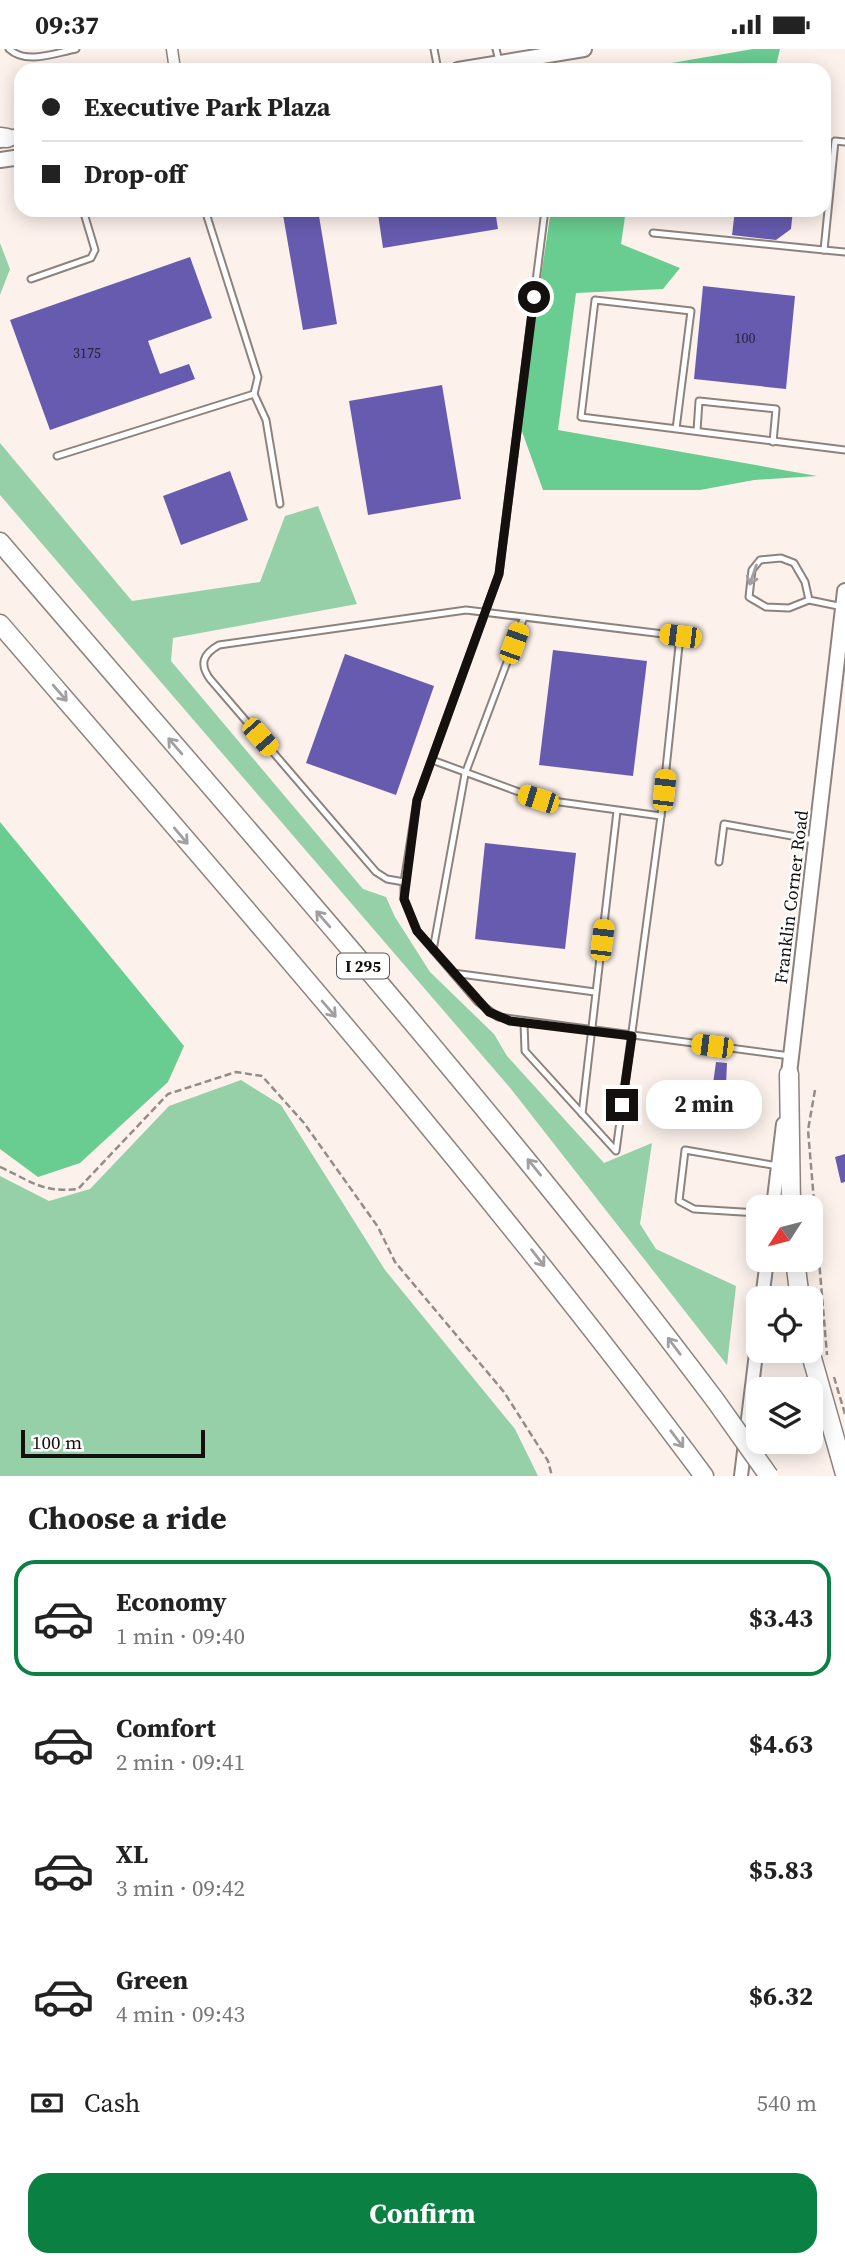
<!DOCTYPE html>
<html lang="en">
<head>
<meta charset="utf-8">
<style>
	:root { --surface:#fff; --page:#f6f6f6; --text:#222; --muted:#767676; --line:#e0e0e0; --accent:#0b8043 }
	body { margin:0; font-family:"Source Serif 4",serif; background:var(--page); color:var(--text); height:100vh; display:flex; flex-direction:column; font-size:26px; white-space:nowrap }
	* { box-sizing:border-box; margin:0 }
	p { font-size:23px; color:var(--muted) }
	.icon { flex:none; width:38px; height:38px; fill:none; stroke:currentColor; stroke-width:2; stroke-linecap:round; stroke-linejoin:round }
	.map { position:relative; height:1427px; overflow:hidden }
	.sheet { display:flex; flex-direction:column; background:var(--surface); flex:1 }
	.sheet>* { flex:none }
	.guide { position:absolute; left:14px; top:14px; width:817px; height:154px; border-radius:21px; box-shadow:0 4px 18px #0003; display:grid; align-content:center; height:154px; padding:0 28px; background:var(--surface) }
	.needle { width:46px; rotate:234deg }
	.buttons { position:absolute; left:746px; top:1146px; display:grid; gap:14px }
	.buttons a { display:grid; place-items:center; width:77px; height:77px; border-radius:14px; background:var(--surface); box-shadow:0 4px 18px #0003; font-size:35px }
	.scale { position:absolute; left:21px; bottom:18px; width:184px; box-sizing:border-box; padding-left:7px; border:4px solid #14100e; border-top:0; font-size:19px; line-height:24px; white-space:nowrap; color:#14100e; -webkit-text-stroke:5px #fff; paint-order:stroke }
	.end { position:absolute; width:32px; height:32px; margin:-16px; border:9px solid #14100e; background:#fff; box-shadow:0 0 0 4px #fff }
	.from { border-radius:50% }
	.bubble { position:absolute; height:49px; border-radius:21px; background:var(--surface); box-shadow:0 4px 18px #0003; font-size:23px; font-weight:700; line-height:49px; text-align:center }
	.car { position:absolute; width:21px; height:42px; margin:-21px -10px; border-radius:9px; box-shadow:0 0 5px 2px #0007; background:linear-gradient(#f5c518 24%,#345 0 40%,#f5c518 0 76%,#345 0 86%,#f5c518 0) }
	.guide b { display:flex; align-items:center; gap:24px; height:66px; font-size:26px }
	.guide b+b { border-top:2px solid var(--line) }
	.guide i { width:18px; height:18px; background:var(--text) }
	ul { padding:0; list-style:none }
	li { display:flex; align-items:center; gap:21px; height:116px; margin:0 14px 10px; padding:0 14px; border:4px solid transparent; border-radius:21px }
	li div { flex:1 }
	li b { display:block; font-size:26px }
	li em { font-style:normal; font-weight:700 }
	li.selected { border-color:var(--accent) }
	li>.icon { width:63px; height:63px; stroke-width:1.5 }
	h2 { padding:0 28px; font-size:32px; line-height:84px }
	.pay { display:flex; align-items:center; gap:18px; height:77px; padding:0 28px; font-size:26px }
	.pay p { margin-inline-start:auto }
	.cta { display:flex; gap:14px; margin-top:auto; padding:14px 28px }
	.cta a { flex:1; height:80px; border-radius:21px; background:var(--accent); color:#fff; font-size:28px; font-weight:700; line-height:80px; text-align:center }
	.status { display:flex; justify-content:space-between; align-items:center; height:49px; padding:0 35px; background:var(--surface); direction:ltr }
	.status svg { height:19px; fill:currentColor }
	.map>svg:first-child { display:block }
	.green { fill:#96d0a9 }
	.forest { fill:#69cc90 }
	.building { fill:#675baf }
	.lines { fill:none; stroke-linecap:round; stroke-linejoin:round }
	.service-casing { stroke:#8d837e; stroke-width:9 }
	.minor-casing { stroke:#8d837e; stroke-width:13 }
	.tertiary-casing { stroke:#8d837e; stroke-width:16 }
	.secondary-casing { stroke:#8d837e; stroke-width:18 }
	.motorway-casing { stroke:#8d837e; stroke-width:21 }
	.path { stroke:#948c88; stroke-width:2.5; stroke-dasharray:7 3.5; stroke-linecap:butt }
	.service { stroke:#fff; stroke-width:5 }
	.minor { stroke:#fff; stroke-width:10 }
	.tertiary { stroke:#fff; stroke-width:12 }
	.secondary { stroke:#fff; stroke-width:14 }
	.motorway { stroke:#fff; stroke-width:18 }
	.motorway-bridge-casing { stroke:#8d837e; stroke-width:21; stroke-linecap:butt }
	.motorway-bridge { stroke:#fff; stroke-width:18 }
	.oneway { stroke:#a19f9f }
	.route { stroke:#14100e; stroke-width:9 }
	.labels { text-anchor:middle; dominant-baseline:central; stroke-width:5; stroke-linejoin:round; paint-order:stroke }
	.number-label { font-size:14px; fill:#292336 }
	.shield { fill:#fff; stroke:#5a5856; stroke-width:2 }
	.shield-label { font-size:16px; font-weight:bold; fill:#14100e }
	.street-label { font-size:18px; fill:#14100e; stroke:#fff }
</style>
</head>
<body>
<div class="status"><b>09:37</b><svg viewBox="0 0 49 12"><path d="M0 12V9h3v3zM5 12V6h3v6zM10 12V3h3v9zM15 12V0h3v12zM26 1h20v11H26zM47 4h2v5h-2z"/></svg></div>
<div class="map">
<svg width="845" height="1427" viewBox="0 0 845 1427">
	<rect width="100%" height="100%" fill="#fcf1eb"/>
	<g class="green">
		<polygon points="0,194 10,220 0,246"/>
		<polygon points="0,394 132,552 260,533 285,467 318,457 357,555 173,589 171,612 363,840 386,848 395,868 430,923 494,985 507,1007 604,1114 652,1094 640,1175 656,1200 736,1237 727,1316 511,1040 0,446"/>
		<polygon points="241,1031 281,1056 385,1221 515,1380 538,1427 0,1427 0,1127 49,1152 90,1140 169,1057"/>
	</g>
	<g class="forest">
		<polygon points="753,0 780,0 775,21 631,21"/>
		<polygon points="551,161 626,161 621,195 680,219 663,240 576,244 558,381 817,427 754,431 700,441 543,441 519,374"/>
		<polygon points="0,773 184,997 168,1033 80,1114 38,1128 0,1100"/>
	</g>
	<g class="building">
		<polygon points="311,161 318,161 337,275 303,281 283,166"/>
		<polygon points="400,161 495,161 498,180 383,199 378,165"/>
		<polygon points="735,161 793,161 791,180 776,191 732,186"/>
		<polygon points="190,208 212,269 148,292 160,325 189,315 195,330 50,381 10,271"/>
		<polygon points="703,237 795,247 786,340 694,330"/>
		<polygon points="442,336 461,450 368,466 349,352"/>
		<polygon points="230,422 248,471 181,496 163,447"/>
		<polygon points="553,601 647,612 633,727 539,716"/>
		<polygon points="345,605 434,637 396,746 306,714"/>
		<polygon points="485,794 576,804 565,900 475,890"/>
		<polygon points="716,1013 727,1014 726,1036 732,1037 729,1060 710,1057"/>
		<polygon points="845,1105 845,1133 841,1134 835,1108"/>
	</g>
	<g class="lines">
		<defs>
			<g id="service">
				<path d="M9,0C26,16 55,4 76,0"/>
				<polyline points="434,0 438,21"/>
				<polyline points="496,0 499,12"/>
				<polyline points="538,9 540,21"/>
				<polyline points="845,93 835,92 824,201 845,203"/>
				<polyline points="205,161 258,328 254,345 266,371 280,455"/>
				<polyline points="545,161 499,525 417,751 404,833 404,850 417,882 478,953 498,968 790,1007"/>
				<polyline points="653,184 824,201"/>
				<polyline points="31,230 91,209 95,201 83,161"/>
				<polyline points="676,380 691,262 595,251 581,368 845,401"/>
				<polyline points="697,382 699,352 776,360 773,393"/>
				<polyline points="57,407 254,345"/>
				<polyline points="809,551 805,533 794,514 781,509 760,511 752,521 749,548 766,558 789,559 809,551 843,558"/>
				<polyline points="432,711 538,750 661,767"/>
				<polyline points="719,813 724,775 814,791"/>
				<path d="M404,833L387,830L376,823L210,630C199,615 203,605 219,596L466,561L680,587L661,767L616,1102L525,1002L524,974"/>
				<polyline points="433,901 465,725 524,568"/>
				<polyline points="453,924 595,943"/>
				<polyline points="582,1065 617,762"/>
				<polyline points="758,1164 694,1160 679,1152 685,1101 778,1117"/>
			</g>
			<polyline id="minor" points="172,0 175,21"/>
			<g id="tertiary">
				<polyline points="773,1158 783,1075"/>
				<polyline points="762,1250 767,1211"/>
				<polyline points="741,1427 758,1288"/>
			</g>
			<g id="secondary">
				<polyline points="458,21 584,0"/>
				<polyline points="0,91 21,87"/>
				<polyline points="0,111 21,108"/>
				<polyline points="789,1025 845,542"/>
			</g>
			<g id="motorway">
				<polyline points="0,88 7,89"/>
				<path d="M0,493C242,776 491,1053 715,1351"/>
				<path d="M0,575C241,854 484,1131 704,1427"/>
				<polyline points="789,1025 791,1158"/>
				<polyline points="795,1211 800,1250"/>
				<polyline points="810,1302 845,1425"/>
			</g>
		</defs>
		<use href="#service" class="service-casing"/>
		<use href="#minor" class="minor-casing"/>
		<use href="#tertiary" class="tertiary-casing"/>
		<use href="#secondary" class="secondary-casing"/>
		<use href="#motorway" class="motorway-casing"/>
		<g class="path">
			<polyline points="815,1041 808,1081 827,1306"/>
			<path d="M0,1118C31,1132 42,1144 78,1140L168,1045L236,1023L262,1027L304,1074L378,1178L395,1213L504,1343L548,1412L552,1427"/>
			<polyline points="834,1328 845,1365"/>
		</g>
		<use href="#service" class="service"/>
		<use href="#minor" class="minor"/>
		<use href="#tertiary" class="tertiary"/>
		<use href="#secondary" class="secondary"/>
		<use href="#motorway" class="motorway"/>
		<defs>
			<polyline id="motorway-bridge" points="715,1351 769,1427"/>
		</defs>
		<use href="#motorway-bridge" class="motorway-bridge-casing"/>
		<use href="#motorway-bridge" class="motorway-bridge"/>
	</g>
	<defs><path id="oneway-shaft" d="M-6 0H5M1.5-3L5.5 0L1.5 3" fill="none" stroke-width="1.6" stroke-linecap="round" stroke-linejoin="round" transform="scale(1.75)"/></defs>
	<g class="oneway">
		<use href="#oneway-shaft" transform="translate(753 526) rotate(109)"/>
		<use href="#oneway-shaft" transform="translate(60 644) rotate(49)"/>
		<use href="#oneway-shaft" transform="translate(175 697) rotate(-131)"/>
		<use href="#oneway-shaft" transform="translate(181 787) rotate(50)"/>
		<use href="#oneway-shaft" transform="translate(323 870) rotate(-131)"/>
		<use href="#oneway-shaft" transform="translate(329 960) rotate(49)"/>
		<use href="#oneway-shaft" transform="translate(534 1118) rotate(-129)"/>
		<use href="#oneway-shaft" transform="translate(538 1209) rotate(52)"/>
		<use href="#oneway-shaft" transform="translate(674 1297) rotate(-127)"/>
		<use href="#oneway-shaft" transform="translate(677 1390) rotate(53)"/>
	</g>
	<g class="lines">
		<polyline class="route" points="534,248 499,525 417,751 404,850 417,882 489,963 510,972 632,987 622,1056"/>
	</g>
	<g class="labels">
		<g class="number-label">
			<text x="745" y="289">100</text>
			<text x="87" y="304">3175</text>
		</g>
		<rect class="shield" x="337" y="904.5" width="52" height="25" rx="5"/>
		<g class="shield-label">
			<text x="363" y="917">I 295</text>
		</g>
		<g class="street-label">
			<text transform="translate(791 848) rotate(-83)">Franklin Corner Road</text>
		</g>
	</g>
</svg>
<div class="buttons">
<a><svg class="needle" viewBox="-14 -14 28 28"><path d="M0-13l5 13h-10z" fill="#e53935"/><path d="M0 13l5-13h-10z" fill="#767676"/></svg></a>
<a><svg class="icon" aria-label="locate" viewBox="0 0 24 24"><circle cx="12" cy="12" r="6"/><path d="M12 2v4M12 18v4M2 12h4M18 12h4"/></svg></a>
<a><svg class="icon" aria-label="layers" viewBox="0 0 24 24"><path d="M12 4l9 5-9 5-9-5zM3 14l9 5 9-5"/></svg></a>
</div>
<div class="scale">100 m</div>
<i class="end from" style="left:534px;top:248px"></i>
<i class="end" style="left:622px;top:1056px"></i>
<div class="bubble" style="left:646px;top:1031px;width:116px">2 min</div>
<i class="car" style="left:680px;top:587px;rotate:277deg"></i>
<i class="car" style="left:514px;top:594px;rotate:20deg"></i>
<i class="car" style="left:260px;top:688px;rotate:139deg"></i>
<i class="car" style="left:664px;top:741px;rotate:6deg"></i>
<i class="car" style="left:538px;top:750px;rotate:288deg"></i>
<i class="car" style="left:602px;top:891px;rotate:7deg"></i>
<i class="car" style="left:712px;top:997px;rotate:277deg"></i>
<div class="guide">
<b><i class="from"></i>Executive Park Plaza</b>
<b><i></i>Drop-off</b>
</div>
</div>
<section class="sheet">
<h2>Choose a ride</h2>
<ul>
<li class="selected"><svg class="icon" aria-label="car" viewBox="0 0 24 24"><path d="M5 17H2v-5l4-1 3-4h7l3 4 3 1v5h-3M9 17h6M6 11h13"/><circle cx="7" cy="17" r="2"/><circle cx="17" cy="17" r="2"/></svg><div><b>Economy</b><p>1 min · 09:40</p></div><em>$3.43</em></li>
<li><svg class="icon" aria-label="car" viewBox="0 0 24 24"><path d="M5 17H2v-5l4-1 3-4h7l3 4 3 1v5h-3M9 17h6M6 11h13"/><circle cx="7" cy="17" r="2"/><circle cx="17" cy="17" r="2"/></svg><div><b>Comfort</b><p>2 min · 09:41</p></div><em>$4.63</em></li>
<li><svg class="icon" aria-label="car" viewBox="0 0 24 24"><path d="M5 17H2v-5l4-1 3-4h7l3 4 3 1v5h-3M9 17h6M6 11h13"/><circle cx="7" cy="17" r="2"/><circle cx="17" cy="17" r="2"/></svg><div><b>XL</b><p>3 min · 09:42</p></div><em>$5.83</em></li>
<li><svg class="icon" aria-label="car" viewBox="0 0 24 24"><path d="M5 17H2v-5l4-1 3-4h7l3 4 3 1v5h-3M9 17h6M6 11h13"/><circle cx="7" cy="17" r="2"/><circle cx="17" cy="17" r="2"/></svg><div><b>Green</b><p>4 min · 09:43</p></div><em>$6.32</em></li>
</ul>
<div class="pay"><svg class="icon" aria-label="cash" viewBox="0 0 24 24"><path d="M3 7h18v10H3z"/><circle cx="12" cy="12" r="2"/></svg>Cash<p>540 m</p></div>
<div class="cta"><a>Confirm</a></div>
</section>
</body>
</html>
